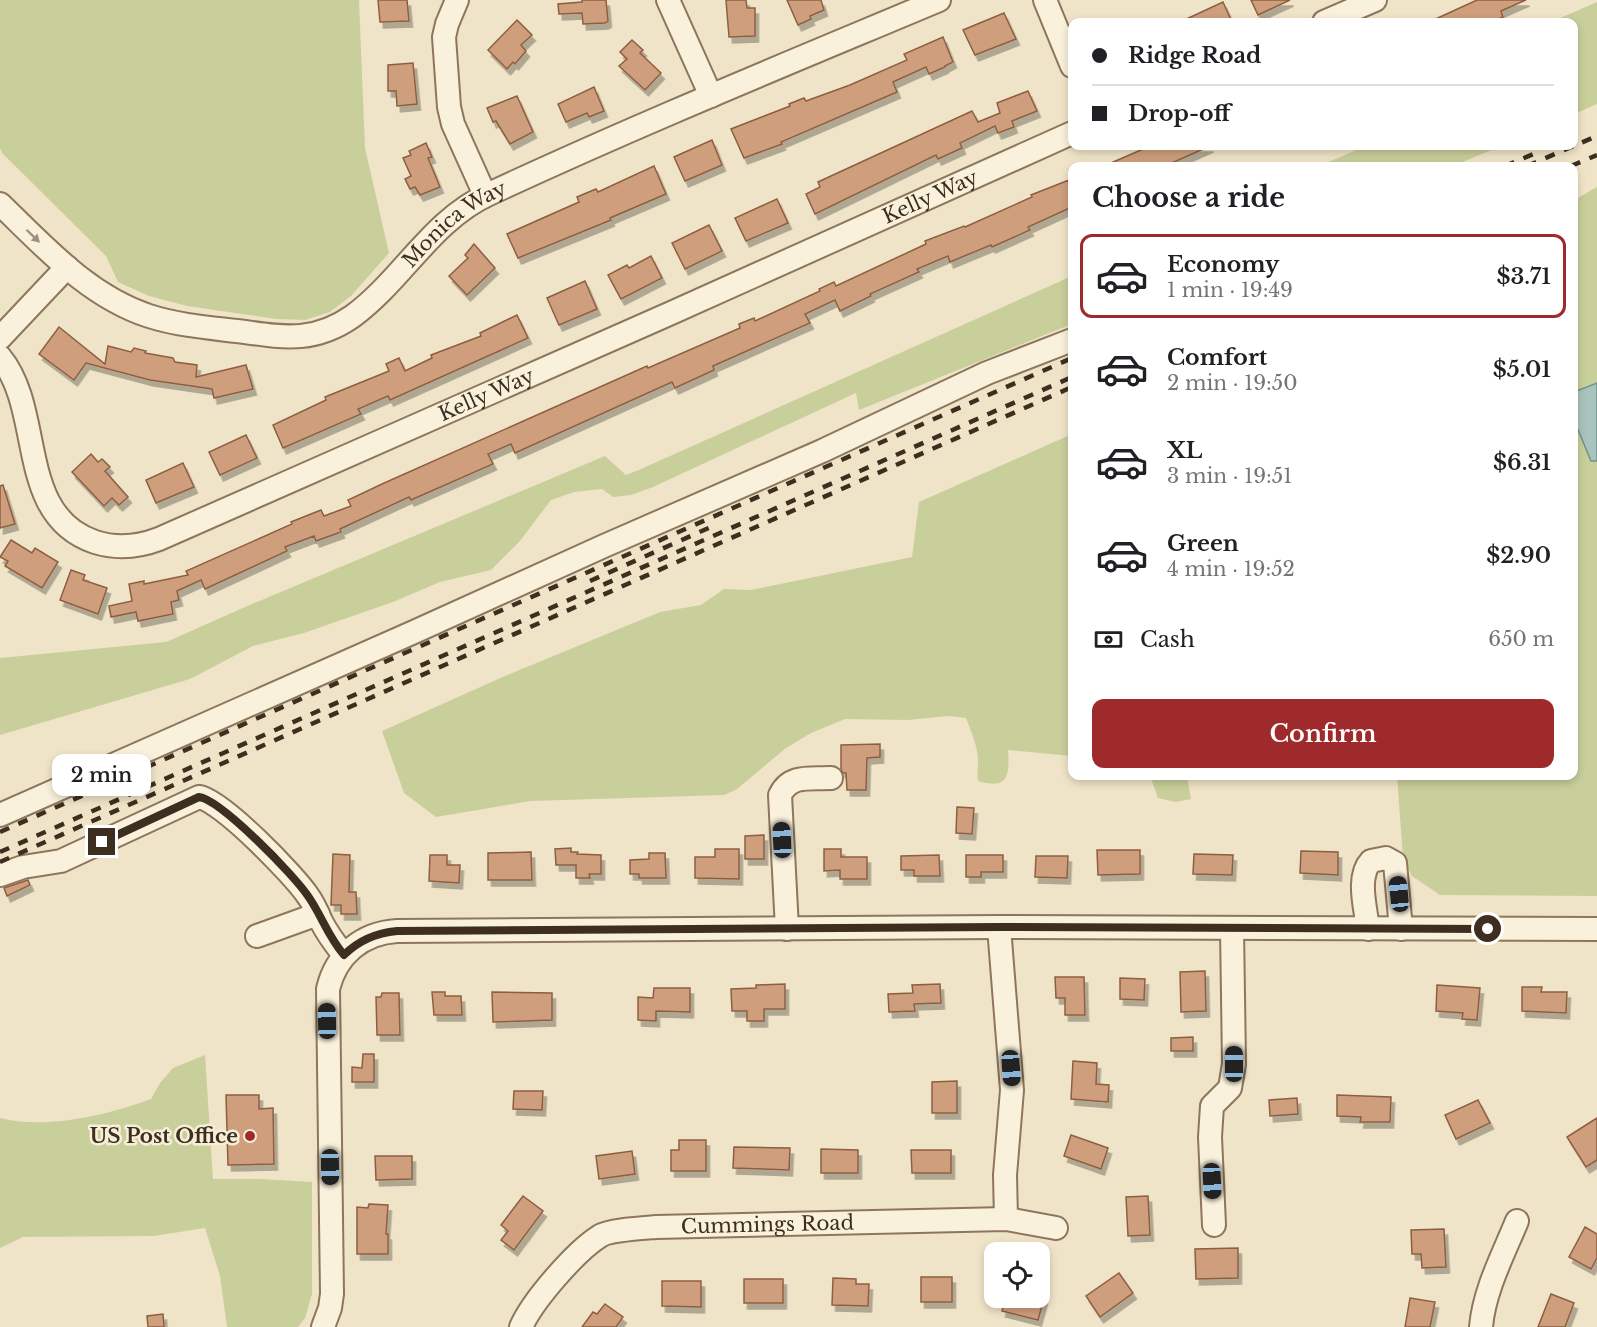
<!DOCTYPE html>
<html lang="en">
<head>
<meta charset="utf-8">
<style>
	:root { --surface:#fff; --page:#f2f2f2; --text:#202124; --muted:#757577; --line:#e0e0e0; --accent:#9e2a2b }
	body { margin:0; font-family:"Libre Baskerville",serif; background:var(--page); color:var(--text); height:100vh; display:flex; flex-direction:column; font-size:22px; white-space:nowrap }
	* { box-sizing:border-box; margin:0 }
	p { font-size:20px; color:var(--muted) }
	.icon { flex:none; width:33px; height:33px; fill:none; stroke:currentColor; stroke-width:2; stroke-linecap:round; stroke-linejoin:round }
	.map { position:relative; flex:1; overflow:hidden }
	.side { position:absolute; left:1068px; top:162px; width:510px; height:618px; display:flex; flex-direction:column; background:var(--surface); border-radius:12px; box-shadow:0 3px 9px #0003 }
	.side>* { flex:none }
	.hud { position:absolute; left:1068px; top:18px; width:510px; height:132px; border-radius:12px; box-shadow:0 3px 9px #0003; display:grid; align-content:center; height:132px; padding:0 24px; background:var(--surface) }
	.tools { position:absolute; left:984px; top:1242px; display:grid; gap:12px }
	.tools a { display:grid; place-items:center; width:66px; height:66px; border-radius:12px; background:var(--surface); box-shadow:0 3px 9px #0003; font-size:30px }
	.end { position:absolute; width:27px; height:27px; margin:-14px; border:8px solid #3d2e20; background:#fff; box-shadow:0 0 0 3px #fff }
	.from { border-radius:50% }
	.bubble { position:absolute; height:42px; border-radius:12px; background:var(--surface); box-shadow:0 3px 9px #0003; font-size:20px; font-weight:600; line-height:42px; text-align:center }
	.car { position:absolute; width:18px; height:36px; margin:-18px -9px; border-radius:8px; box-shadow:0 0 4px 2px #0007; background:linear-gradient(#222 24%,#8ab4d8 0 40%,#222 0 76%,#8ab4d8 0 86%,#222 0) }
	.hud b { display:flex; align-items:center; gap:21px; height:57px; font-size:22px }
	.hud b+b { border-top:2px solid var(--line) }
	.hud i { width:15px; height:15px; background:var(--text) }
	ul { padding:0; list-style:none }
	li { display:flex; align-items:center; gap:18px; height:84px; margin:0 12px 9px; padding:0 12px; border:3px solid transparent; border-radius:12px }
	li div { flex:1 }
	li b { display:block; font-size:22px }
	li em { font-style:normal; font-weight:600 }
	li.selected { border-color:var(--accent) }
	li>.icon { width:54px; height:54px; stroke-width:1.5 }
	h2 { padding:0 24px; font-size:27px; line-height:72px }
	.pay { display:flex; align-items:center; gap:15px; height:66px; padding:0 24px; font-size:22px }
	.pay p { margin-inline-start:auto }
	.primary-button { display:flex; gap:12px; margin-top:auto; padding:12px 24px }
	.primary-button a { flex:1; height:69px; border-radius:12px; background:var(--accent); color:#fff; font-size:24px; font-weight:600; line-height:69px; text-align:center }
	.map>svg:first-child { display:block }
	.green { fill:#c9cf9b }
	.water { fill:#a9c4bc; stroke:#6f938a; stroke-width:1.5 }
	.building { fill:#cf9f7d; stroke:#8d5f41; stroke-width:1.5; filter:url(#shadow) }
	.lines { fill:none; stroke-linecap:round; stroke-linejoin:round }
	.minor-casing { stroke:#8d765c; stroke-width:26 }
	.minor { stroke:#faf1dc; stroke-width:22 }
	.rail { stroke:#3d2e20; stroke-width:4.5; stroke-dasharray:10 10; stroke-linecap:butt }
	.oneway { fill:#9c907e }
	.route { stroke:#3d2e20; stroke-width:8 }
	.poi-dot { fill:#9e2a2b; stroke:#f7eed8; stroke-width:2 }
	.labels { text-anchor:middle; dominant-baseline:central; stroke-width:5; stroke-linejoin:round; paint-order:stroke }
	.street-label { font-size:20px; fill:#3d2e20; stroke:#f7eed8 }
	.poi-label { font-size:20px; font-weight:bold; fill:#3d2e20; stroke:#f7eed8; text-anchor:end }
</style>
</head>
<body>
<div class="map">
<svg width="1597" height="1327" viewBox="0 0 1597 1327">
	<defs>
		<filter id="shadow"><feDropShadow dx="3.5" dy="6" stdDeviation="0" flood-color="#0004"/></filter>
	</defs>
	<rect width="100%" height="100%" fill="#f0e4c8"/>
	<g class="green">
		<polygon points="0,0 359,0 365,148 389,253 351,296 330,312 305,320 276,319 187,306 149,296 118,282 106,256 2,153 0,148"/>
		<polygon points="1597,2 1597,104 1574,114 1574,22 1551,22"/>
		<polygon points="1366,146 1501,146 1453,166 1319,166"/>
		<polygon points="1597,187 1597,383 1574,392 1574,200"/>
		<polygon points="1072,276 1072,324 859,410 856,393 653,487 631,495 613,497 602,489 574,492 551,500 520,541 491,570 440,582 393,602 304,633 253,646 190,679 0,735 0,658 166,642 252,604 605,456 626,475 641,469"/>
		<polygon points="1574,420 1591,461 1597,461 1597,896 1440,895 1412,876 1403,857 1397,776 1574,776"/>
		<path d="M1072,434V756L1008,750C1010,776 1008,790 978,781C977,773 978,768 978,761C978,746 971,732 966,718L948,716L908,720L845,719L811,733L786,748L737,789L725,795L530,801L436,817L404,793L382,731L505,676L660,612L701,605L724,589L751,590L912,557L919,502Z"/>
		<polygon points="1150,776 1187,776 1191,799 1175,802 1158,798"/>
		<path d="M205,1055L213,1179H261L312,1182V1294L305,1318L298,1327H227L220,1276L205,1228L154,1236L23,1237L0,1248V1118C46,1130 107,1115 151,1099L160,1083L173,1068Z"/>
	</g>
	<polygon class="water" points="1597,383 1597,461 1591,461 1574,420 1574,392"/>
	<g class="building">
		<polygon points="378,0 407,0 409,21 380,22"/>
		<polygon points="582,0 606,0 608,21 605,23 583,24 582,13 559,14 558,4 582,2"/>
		<polygon points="726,0 746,0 747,8 755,8 755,36 729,37"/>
		<polygon points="787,0 821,0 824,10 810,16 811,19 798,25"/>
		<polygon points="1251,0 1290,0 1258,15"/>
		<polygon points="1477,0 1526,0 1501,11 1503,17 1490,22 1429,22"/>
		<polygon points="1223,2 1232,22 1180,22"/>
		<polygon points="1004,13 1016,39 975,55 963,30"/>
		<polygon points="517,20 532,35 521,45 526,51 515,64 513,62 507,69 488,50"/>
		<polygon points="943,37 953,62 945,66 945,67 929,74 926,67 893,82 897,92 781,142 782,144 744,158 731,129 790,106 789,104 804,98 806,101 850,85 907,60 904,54"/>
		<polygon points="632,40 643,50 640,53 661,73 645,90 619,66 627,59 620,52"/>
		<polygon points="413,63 417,104 397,106 396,91 388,91 388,65"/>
		<polygon points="594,87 604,111 589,117 587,113 566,122 558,104"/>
		<polygon points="1028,91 1037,111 1012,121 1014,127 998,133 995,126 960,143 962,148 938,159 936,155 815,214 806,194 820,187 818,182 972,111 978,122 1000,113 997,103"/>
		<polygon points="517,96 533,132 510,144 496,121 493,122 487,108"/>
		<polygon points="712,140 722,165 685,181 674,157"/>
		<polygon points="426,143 432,157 428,158 440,187 420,195 415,187 410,189 405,179 411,176 403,158 411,155 409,151"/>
		<polygon points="1150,146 1210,146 1165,166 1104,166"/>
		<polygon points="654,166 666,194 610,218 611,220 518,258 507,234 579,202 577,197 596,189 598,192"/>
		<polygon points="1069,180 1072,187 1072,207 1028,227 1030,230 992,247 991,245 950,262 948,256 917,269 919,272 870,294 871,296 840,311 835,300 805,314 810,323 713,366 714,370 675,388 672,382 515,453 511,444 488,454 493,464 411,500 409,497 340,529 341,532 316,541 314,536 285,547 287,551 205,589 201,580 177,591 179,600 171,602 173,614 138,621 136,612 111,617 109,606 132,601 129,584 144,581 144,584 188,575 186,571 292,524 291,522 321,510 324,516 351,506 348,500 382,484 647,366 648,368 740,328 739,324 754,318 755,321 820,291 819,289 834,282 836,286 926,244 925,241 964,226 965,227 1032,197 1031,195"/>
		<polygon points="777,199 788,223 746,241 735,218"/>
		<polygon points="709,225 722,251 685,269 672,243"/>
		<polygon points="474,244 495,268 467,295 449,276 468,258 465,255"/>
		<polygon points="651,256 662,278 621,299 608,275 627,265 629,268"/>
		<polygon points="585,281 597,309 559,325 547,298"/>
		<polygon points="517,315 528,338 390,400 388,396 358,409 361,414 283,448 273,425 326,400 325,397 389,371 386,364 399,358 405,371 432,358 431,355 481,336 480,333"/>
		<polygon points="59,327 105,364 108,346 131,352 134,348 146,351 145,353 173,358 175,362 197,365 196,377 246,365 253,389 214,398 212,389 150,380 86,363 74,380 39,354"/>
		<polygon points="246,435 257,458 220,475 209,452"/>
		<polygon points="91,454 98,462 102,459 110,467 105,471 128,497 119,505 112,498 104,506 72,472"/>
		<polygon points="183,463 194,487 156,503 146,480"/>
		<polygon points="3,485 15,524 0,528 0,486"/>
		<polygon points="11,540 32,553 35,548 58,562 42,588 5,566 8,561 0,557"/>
		<polygon points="71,570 85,575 83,580 107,588 98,614 60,600"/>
		<polygon points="880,744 880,757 867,758 866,790 847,790 846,773 843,773 841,770 841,745"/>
		<polygon points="957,807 974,808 972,834 956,833"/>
		<polygon points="764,835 764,859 745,859 745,836"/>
		<polygon points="571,848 571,852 578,852 577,854 601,855 601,874 589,874 590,878 576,878 576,865 556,865 555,849"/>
		<polygon points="715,849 739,849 739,879 695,878 695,857 715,857"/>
		<polygon points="824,849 841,849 841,857 867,857 867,879 840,879 840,870 824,871"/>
		<polygon points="1097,850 1140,850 1140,874 1098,875"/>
		<polygon points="1301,851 1338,852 1338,875 1300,873"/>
		<polygon points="531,852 532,880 488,880 488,853"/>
		<polygon points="649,853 665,853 666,878 639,878 639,874 630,874 630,860 649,859"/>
		<polygon points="333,854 350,855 349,892 356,892 357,914 341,914 341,905 331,905"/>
		<polygon points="1194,854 1233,855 1232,875 1193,874"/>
		<polygon points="430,855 447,855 447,865 460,865 459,883 429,881"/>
		<polygon points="939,855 940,876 914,876 914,870 901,870 901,856"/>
		<polygon points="966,855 1003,855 1003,872 981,872 981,877 966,877"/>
		<polygon points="1036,856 1068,856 1067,878 1035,877"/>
		<polygon points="28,880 30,885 7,896 4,888"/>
		<polygon points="1205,971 1206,1011 1181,1012 1180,972"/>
		<polygon points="1055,977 1084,977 1085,1015 1065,1015 1065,998 1056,998"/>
		<polygon points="1120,978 1145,979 1144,1000 1120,999"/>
		<polygon points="785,984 785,1009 764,1009 764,1021 747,1021 747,1011 732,1011 731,989 756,988 756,985"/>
		<polygon points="940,984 941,1003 914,1004 915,1011 889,1012 888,994 913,993 912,985"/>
		<polygon points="1437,985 1480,988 1477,1020 1462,1019 1463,1013 1436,1011"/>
		<polygon points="1522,987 1542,987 1541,992 1567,992 1566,1013 1522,1011"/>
		<polygon points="654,988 690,988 690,1012 656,1011 656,1021 638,1020 638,997 653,998"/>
		<polygon points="432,992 445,992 445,996 461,996 462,1015 434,1015"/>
		<polygon points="492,992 552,993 552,1020 493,1022"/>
		<polygon points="382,993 399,993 400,1035 377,1035 376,997 381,997"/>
		<polygon points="1193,1037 1193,1051 1171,1051 1171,1038"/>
		<polygon points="363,1054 374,1054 374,1082 352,1082 352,1067 362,1068"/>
		<polygon points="1073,1061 1097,1063 1096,1084 1109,1085 1108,1102 1071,1099"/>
		<polygon points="957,1081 957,1113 932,1113 932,1082"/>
		<polygon points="514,1091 543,1091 542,1110 513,1109"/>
		<polygon points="226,1095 259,1095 259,1109 273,1108 274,1164 228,1165"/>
		<polygon points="1337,1095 1391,1097 1390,1122 1360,1122 1361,1117 1337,1116"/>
		<polygon points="1297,1098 1298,1114 1270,1116 1269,1100"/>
		<polygon points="1478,1100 1490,1123 1456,1139 1445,1115"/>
		<polygon points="1597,1118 1597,1160 1586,1167 1567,1137"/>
		<polygon points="1071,1135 1108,1148 1101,1169 1064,1156"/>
		<polygon points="679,1140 706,1140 706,1171 671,1171 671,1150 679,1150"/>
		<polygon points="734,1147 790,1148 789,1170 733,1168"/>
		<polygon points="821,1149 858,1150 858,1173 821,1173"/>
		<polygon points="911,1150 951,1150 951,1173 912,1173"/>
		<polygon points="632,1151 635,1174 599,1179 596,1156"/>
		<polygon points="375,1156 412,1156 412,1179 376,1180"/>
		<polygon points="523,1196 543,1211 514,1250 501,1240 508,1231 501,1225"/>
		<polygon points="1148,1196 1150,1235 1128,1236 1126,1197"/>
		<polygon points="369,1204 388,1205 386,1234 388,1234 388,1254 357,1254 357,1207 368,1208"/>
		<polygon points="1585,1227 1597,1234 1597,1258 1591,1269 1569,1257"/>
		<polygon points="1444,1229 1446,1267 1422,1268 1421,1254 1412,1254 1411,1230"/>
		<polygon points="1238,1248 1238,1278 1196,1279 1195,1249"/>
		<polygon points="1119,1273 1133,1293 1100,1317 1086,1296"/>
		<rect x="921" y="1277" width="31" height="25"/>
		<polygon points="833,1278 856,1279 856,1284 869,1284 868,1306 832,1305"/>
		<rect x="744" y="1279" width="39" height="24"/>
		<polygon points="662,1281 701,1281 701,1307 662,1306"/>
		<polygon points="1551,1294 1574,1303 1565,1327 1538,1327"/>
		<polygon points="1005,1298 1044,1298 1038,1320 1002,1311"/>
		<polygon points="1410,1298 1435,1302 1430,1327 1405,1327"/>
		<polygon points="605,1304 623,1317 616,1327 582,1327 593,1312 597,1314"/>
		<polygon points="163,1314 164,1327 148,1327 147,1316"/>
	</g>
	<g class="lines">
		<defs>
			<g id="minor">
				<polyline points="457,0 447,24 444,37 449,107 453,124 485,195"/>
				<polyline points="668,0 711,96"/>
				<polyline points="1045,0 1072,66"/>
				<polyline points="1324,22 1375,0"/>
				<path id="s1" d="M0,204C45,247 88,296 149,316C180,326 213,328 245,332C287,338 316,342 353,316C402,280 432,220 489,194C637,125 789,63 939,0"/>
				<polyline points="0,338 67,267"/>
				<path id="s2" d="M0,357C45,411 15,515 95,542C117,549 138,547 159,539L669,314L1072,133"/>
				<polyline points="0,815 414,632 604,546 822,451 987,373 1072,340"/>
				<path d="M0,875L23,867L61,861L199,797C221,800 294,875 308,896C314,904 317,912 321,921C327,933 335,944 344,955"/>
				<polyline points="999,927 1012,1090 1005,1175 1006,1219"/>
				<path d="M787,929L780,795C790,774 810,779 831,778"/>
				<path d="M1368,929C1366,909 1356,877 1371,861L1386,858L1395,863L1401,929"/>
				<polyline points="257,936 318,914"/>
				<polyline points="1214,1225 1210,1137 1212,1106 1230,1088 1234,1064 1232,928"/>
				<path d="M323,1327L330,1308L332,1294L328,989C336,955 362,933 397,931L999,927L1597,929"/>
				<path id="s3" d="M521,1327C533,1300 576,1251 600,1236C609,1230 644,1228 656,1227L1006,1219L1056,1228"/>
				<path d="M1481,1327C1484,1291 1503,1255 1517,1221"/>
			</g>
		</defs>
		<use href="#minor" class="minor-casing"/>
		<use href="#minor" class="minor"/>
		<g class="rail">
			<polyline points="1505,166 1536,153"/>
			<polyline points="1527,166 1597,136"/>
			<polyline points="1571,166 1597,155"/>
			<polyline points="590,581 713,526"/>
			<polyline points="0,832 1072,358"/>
			<polyline points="0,852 1072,377"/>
			<polyline points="0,862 1072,387"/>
		</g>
	</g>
	<defs><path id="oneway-solid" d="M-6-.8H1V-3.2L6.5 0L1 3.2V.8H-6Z" transform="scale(1.5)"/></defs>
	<use class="oneway" href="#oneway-solid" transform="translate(33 236) rotate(44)"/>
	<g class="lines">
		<path class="route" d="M102,842L199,797C221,800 294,875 308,896C322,916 327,935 344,955C359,940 376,933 397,931L999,927L1488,929"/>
	</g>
	<circle class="poi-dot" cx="250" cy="1136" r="6"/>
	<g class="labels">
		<g class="street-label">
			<text stroke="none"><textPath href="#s2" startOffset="1126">Kelly Way</textPath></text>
			<text stroke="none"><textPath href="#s1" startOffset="536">Monica Way</textPath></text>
			<text stroke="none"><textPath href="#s2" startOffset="640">Kelly Way</textPath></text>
			<text stroke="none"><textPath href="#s3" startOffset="290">Cummings Road</textPath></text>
		</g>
		<g class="poi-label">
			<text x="238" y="1136">US Post Office</text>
		</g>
	</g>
</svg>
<div class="tools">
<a><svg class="icon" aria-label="locate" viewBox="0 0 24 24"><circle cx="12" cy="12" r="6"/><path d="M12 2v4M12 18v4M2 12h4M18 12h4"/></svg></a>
</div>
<i class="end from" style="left:1488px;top:929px"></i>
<i class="end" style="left:102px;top:842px"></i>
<div class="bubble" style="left:52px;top:754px;width:99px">2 min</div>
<i class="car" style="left:782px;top:840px;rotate:357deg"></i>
<i class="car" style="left:1399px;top:894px;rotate:354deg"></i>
<i class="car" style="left:327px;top:1021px;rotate:359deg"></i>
<i class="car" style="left:1234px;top:1064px;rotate:0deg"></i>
<i class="car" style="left:1011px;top:1068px;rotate:176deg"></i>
<i class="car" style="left:330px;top:1167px;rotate:179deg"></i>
<i class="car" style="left:1212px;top:1181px;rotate:177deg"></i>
<div class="hud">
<b><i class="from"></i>Ridge Road</b>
<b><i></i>Drop-off</b>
</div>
<section class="side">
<h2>Choose a ride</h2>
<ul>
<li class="selected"><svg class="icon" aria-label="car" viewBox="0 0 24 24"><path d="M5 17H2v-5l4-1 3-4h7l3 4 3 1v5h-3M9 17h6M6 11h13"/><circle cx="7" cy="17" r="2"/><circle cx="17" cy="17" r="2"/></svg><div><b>Economy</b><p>1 min · 19:49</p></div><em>$3.71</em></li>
<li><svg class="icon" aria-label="car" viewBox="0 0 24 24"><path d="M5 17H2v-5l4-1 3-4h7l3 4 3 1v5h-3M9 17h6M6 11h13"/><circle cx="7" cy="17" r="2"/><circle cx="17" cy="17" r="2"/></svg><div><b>Comfort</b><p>2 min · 19:50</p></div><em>$5.01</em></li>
<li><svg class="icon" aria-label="car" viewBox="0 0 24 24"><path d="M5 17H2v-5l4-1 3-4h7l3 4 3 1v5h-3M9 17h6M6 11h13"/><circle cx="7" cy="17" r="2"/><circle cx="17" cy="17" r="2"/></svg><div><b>XL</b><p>3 min · 19:51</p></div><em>$6.31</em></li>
<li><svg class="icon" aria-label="car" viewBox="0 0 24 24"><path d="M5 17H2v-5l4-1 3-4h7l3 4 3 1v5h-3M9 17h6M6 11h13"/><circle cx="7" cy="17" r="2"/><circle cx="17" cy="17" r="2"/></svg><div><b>Green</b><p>4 min · 19:52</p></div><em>$2.90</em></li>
</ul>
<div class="pay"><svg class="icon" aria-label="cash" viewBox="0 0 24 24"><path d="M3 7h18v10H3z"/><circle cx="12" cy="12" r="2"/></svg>Cash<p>650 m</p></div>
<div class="primary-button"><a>Confirm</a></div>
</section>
</div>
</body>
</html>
